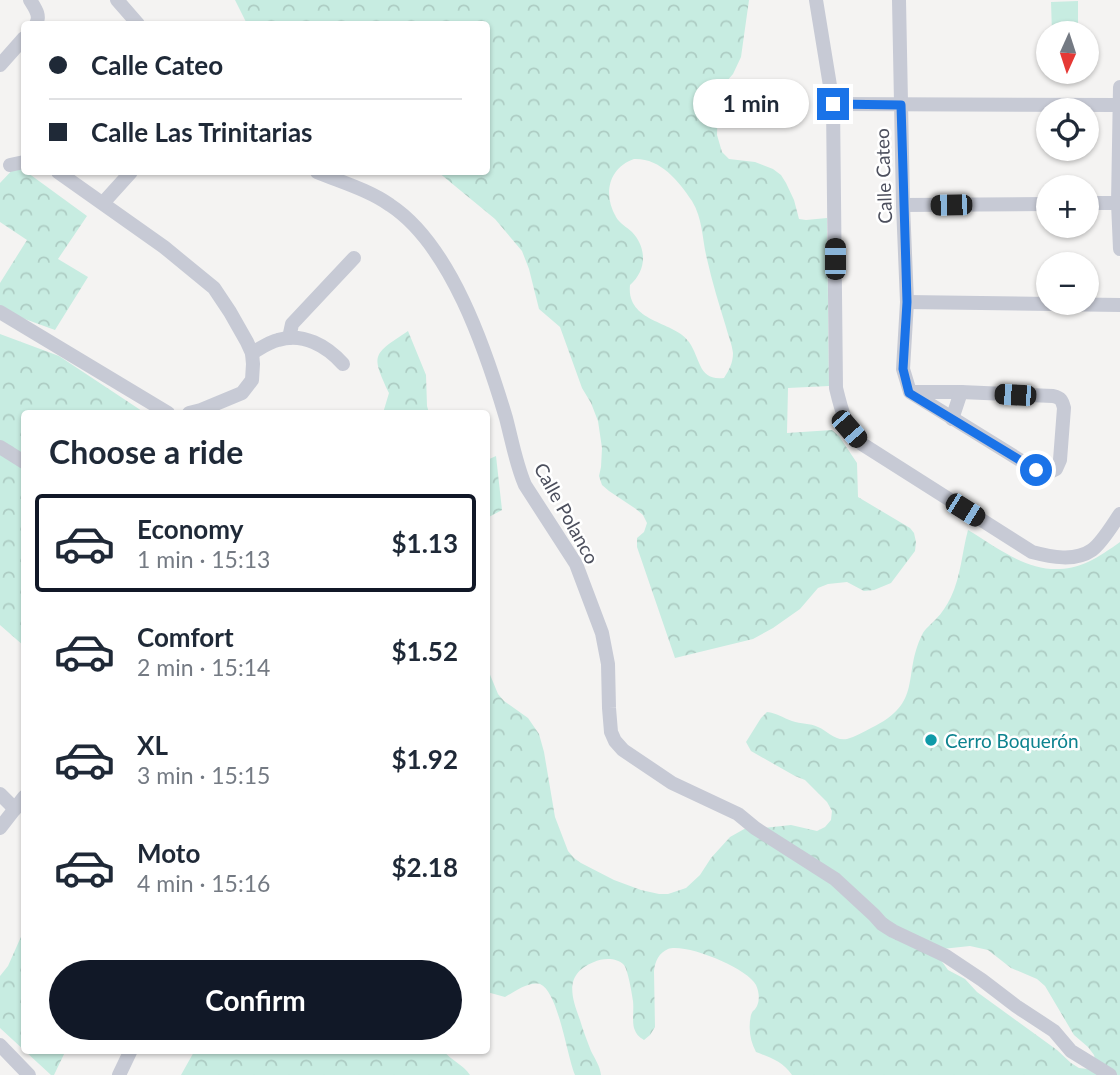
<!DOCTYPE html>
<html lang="en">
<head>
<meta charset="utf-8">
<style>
	:root { --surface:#fff; --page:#f2f2f3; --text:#1f2937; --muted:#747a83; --line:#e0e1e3; --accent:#111827 }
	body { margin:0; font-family:Lato,sans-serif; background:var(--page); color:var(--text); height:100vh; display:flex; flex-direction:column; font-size:26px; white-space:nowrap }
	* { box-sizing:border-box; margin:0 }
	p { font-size:23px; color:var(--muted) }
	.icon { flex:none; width:38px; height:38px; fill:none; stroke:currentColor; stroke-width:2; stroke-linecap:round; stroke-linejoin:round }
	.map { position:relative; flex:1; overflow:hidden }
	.side { position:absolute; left:21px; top:410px; width:469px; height:644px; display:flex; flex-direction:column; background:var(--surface); border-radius:7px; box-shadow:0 2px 5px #0004 }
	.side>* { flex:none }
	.top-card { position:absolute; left:21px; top:21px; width:469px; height:154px; border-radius:7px; box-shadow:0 2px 5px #0004; display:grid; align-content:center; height:154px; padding:0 28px; background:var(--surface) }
	.needle { width:46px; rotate:183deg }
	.buttons { position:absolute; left:1036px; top:21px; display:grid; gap:14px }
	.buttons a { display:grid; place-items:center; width:63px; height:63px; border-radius:50%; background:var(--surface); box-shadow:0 2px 5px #0004; font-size:35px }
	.end { position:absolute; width:32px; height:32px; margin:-16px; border:9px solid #1a73e8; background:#fff; box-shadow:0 0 0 4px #fff }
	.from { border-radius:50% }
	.bubble { position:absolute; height:49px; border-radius:24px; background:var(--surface); box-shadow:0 2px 5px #0004; font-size:23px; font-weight:700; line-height:49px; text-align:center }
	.car { position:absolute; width:21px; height:42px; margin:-21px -10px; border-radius:9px; box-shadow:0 0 5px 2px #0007; background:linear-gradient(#222 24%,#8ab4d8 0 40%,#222 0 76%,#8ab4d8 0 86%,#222 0) }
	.top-card b { display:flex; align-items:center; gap:24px; height:66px; font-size:26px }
	.top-card b+b { border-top:2px solid var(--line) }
	.top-card i { width:18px; height:18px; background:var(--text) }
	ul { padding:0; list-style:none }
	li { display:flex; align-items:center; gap:21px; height:98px; margin:0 14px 10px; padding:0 14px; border:4px solid transparent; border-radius:7px }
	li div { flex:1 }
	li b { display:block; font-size:26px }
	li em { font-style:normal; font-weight:700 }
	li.current { border-color:var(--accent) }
	li>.icon { width:63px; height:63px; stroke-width:1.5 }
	h2 { padding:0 28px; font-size:32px; line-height:84px }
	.action { display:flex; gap:14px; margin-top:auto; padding:14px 28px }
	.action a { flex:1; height:80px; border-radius:42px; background:var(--accent); color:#fff; font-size:28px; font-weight:700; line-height:80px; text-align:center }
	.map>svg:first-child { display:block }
	.forest { fill:url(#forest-crowns); fill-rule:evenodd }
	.garden { fill:#c7ece1 }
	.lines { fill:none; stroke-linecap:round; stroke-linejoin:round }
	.minor { stroke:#c7cad5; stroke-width:14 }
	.route { stroke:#1a73e8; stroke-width:9 }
	.culture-dot { fill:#0f9aa8; stroke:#fff; stroke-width:2.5 }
	.labels { text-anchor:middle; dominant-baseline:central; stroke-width:5; stroke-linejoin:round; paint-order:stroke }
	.street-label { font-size:19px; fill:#4c4f5d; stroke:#fff }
	.culture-label { font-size:19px; fill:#0d838f; stroke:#fff; text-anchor:start }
</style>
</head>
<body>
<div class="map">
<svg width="1120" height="1075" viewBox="0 0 1120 1075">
	<defs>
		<pattern id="forest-crowns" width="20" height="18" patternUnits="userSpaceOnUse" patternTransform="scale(1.75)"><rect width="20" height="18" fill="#c7ece1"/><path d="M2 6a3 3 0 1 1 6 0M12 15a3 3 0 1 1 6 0" fill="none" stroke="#adccc3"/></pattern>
	</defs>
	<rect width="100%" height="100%" fill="#f4f3f2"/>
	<g class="forest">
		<path d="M235,0H749L741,57L733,74L720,89L718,98L717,135L722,152L729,159L755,162L773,169L781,175L786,183L794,200L799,219L806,220L827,218L829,386L788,388L787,433L832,430L839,436L857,463L858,497L910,528L914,533L916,542L915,551L891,583L874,590L864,591L847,582L828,584L818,588L800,609L773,628L753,639L675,658L637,547V538L644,532L647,523L643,515L636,509L609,491L602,485L599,476L601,467L602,448L598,421L591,403L582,388L560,327L539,309L529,269L522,251L495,219L438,172H486V24H247ZM634,159C660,158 678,180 692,201C703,219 702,239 707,259C712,282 719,304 726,327C728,335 732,344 733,353C733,363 729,370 724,378C698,381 701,359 689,342C675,321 626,323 630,285C647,270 647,248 632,232C627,227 620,224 616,217C603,195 608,168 634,159Z"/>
		<polygon points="17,165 87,216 58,259 88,277 55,330 0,310 0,283 27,240 0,222 0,183"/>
		<path d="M408,331L426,375L427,406L429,413H383L389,393C371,354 372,355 408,331Z"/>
		<polygon points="0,334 59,356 145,413 24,413 24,646 0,625"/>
		<polygon points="496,456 502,510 487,518 487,460"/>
		<path d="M968,530C1006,553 1041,583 1088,562C1099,557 1110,549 1120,542V1075H792C782,1061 771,1058 756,1052C750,1041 748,1028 751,1015C753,1009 754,1012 757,1006C760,999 759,992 756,985C747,968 686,943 668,949C659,953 655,961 654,971L655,1027L650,1035L644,1040C639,1037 636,1034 634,1028C632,1020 634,1010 633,1001C632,994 628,970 624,965C617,957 602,958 594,962C564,974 571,996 580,1020C583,1030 587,1041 591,1051C595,1059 600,1066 601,1075H575C567,1056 558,991 540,984C529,981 514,992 505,997L487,992L486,665L498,694L504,701L528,718L539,734L544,752L555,817L568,851L574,858L581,863L614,880L641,890L659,894H668L686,888L700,875L711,858L730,837L746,828H764L791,825L817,831L825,827L831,820L832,811L827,802L805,780L795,776L751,751L746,742L761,718L767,712C777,713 783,718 792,721C801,724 810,723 818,727C828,731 834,741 847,739C855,737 863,732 871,728C924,703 902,675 922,635C925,628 931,625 936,619C942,613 947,605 951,597C961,576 962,552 968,530ZM970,946L988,950L1011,968L1037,979L1045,986L1074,1035L1088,1047L1094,1055L1096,1064L1088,1069L1079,1068L1071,1063L1057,1050L977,992L965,979L948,970L938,956L942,949Z"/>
		<polygon points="24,930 24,1050 66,1050 54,1075 51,1075 0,1028 0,976 8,966"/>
		<path d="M195,1050H443C451,1061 463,1064 470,1075H181Z"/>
	</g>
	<polygon class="garden" points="1078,1 1078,33 1052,33 1051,2"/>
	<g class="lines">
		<g class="minor">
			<path d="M30,0C35,8 41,16 36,24"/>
			<polyline points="117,0 138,24"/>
			<path d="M816,0L833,104L836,388C842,413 845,425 862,444L1032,552C1051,557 1075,562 1092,550C1102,543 1113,524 1120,514"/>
			<path d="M899,0L903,205L907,302L903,369L910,392L1036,470L1048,473L1056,469L1060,460L1064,408C1062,400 1061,398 1053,396L961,392H910"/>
			<polyline points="0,65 24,38"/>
			<polyline points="1120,87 1118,203 1120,249"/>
			<polyline points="833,104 1119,105"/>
			<polyline points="10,165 24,162"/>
			<polyline points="58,172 164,247 214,288 230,312 247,342 252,353 253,364 252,380 242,393 201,410 189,413"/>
			<path d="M317,172C341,182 369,190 390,205C451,245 486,351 506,418C512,441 516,464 525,485L576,564L602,633L608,664L609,708L611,732L615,741L623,750L672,783L738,814L755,828L835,879L874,915L882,924L893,931L946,956L982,980L1016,1006L1054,1031L1071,1051L1110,1075"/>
			<polyline points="103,203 131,172"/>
			<polyline points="1087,203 1118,203"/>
			<polyline points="903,205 1048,204"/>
			<polyline points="907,302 1120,305"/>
			<polyline points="0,312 168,413"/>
			<polyline points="289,338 292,324 354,258"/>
			<path d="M252,353C261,348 269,342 278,340C303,332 327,346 343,364"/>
			<polyline points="952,419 961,392"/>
			<polyline points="0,447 24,462"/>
			<polyline points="0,794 15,809"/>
			<polyline points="0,828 24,797"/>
			<polyline points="0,1045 29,1075"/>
			<polyline points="119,1075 131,1050"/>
		</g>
	</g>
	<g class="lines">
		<polyline class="route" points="833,104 901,105 907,302 903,369 909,393 1036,470"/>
	</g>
	<circle class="culture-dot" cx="931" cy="740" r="7"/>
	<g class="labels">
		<g class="street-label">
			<text transform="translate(883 176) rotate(-92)">Calle Cateo</text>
			<text transform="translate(567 513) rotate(61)">Calle Polanco</text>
		</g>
		<g class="culture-label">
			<text x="945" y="740">Cerro Boquerón</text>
		</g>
	</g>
</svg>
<div class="buttons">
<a><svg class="needle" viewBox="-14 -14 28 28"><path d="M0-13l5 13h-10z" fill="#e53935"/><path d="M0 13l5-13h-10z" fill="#747a83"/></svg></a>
<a><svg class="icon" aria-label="locate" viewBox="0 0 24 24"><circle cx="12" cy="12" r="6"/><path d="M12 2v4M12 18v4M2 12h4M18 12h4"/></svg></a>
<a>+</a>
<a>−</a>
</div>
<i class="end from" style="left:1036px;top:470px"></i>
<i class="end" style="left:833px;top:104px"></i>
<div class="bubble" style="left:693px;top:79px;width:116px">1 min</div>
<i class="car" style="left:951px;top:205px;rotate:269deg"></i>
<i class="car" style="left:835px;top:259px;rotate:0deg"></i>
<i class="car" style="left:1015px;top:395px;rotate:273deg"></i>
<i class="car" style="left:849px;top:429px;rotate:139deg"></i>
<i class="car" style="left:965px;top:510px;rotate:122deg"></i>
<div class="top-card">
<b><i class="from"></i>Calle Cateo</b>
<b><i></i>Calle Las Trinitarias</b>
</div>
<section class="side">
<h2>Choose a ride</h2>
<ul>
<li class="current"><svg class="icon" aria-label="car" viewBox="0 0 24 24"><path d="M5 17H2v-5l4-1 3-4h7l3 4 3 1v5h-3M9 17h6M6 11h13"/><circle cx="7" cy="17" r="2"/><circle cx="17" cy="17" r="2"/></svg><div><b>Economy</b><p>1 min · 15:13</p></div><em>$1.13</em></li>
<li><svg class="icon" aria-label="car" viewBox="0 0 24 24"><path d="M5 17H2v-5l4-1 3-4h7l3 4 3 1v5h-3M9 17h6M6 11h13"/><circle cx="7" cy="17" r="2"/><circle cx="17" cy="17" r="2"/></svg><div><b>Comfort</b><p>2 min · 15:14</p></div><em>$1.52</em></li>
<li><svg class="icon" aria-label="car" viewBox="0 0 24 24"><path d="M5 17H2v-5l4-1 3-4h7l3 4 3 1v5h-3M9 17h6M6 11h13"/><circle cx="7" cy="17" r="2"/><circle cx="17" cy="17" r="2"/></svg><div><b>XL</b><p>3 min · 15:15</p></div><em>$1.92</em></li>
<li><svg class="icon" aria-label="car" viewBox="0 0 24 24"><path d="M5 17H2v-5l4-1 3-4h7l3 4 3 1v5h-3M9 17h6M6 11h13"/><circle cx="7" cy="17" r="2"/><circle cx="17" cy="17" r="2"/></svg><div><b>Moto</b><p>4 min · 15:16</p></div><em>$2.18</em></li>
</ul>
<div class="action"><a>Confirm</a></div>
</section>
</div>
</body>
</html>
